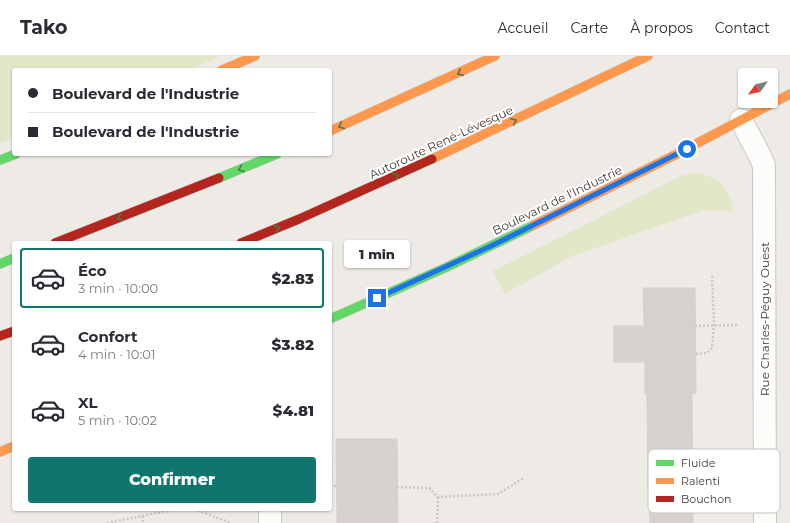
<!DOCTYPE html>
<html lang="fr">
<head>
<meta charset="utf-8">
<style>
	:root { --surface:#fff; --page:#f7f7f7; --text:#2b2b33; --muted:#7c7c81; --line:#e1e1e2; --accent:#0f766e }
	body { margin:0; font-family:Montserrat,sans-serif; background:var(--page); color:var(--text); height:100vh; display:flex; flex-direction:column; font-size:15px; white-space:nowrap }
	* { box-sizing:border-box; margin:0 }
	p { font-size:13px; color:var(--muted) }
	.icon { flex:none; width:22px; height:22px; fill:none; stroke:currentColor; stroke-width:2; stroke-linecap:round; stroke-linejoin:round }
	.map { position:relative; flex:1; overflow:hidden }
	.details { position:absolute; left:12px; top:185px; width:320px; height:270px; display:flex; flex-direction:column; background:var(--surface); border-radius:4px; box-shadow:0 1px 3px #0004 }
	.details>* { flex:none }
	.hud { position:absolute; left:12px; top:12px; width:320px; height:88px; border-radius:4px; box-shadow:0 1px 3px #0004; display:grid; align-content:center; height:88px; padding:0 16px; background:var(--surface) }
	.needle { width:26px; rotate:236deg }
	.tools { position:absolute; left:738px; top:12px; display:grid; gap:8px }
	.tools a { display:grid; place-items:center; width:40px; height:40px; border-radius:4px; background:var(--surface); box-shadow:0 1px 3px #0004; font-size:20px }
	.end { position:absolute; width:18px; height:18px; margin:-9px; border:5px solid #1a73e8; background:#fff; box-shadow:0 0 0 2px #fff }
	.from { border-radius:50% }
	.bubble { position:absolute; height:28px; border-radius:4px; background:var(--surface); box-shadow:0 1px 3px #0004; font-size:13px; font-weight:800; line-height:28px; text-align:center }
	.hud b { display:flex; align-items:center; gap:14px; height:38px; font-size:15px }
	.hud b+b { border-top:1px solid var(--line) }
	.hud i { width:10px; height:10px; background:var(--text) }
	ul { padding:7px 0 0; list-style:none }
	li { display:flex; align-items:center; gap:12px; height:60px; margin:0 8px 6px; padding:0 8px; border:2px solid transparent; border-radius:4px }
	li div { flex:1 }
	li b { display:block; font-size:15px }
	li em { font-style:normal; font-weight:800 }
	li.active { border-color:var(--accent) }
	li>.icon { width:36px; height:36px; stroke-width:1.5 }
	.action { display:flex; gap:8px; margin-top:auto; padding:8px 16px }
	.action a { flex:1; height:46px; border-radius:4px; background:var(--accent); color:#fff; font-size:16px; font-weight:800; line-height:46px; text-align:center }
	header { display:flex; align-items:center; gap:24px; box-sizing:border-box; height:56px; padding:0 20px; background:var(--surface); border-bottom:1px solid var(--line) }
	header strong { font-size:19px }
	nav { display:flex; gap:22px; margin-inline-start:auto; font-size:14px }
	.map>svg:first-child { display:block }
	.green { fill:#e1e7c7 }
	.building { fill:#d6d1cd; stroke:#d6d0cc }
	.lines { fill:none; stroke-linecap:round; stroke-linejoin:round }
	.street-casing { stroke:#cac6c2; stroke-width:24 }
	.fast-casing { stroke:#cec7bf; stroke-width:10 }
	.slow-casing { stroke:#cec7bf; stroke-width:10 }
	.jam-casing { stroke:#cec7bf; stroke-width:10 }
	.path { stroke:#cbc9c6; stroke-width:2.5; stroke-dasharray:2 2; stroke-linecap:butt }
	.street { stroke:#fcfcfb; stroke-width:22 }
	.fast { stroke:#63d668; stroke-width:9 }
	.slow { stroke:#ff974d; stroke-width:9 }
	.jam { stroke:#b3261e; stroke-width:9 }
	.oneway { stroke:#4f7849 }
	.route { stroke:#1a73e8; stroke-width:5 }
	.labels { text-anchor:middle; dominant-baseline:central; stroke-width:4; stroke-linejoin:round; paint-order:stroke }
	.street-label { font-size:12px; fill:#423934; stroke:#fff }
	.key { fill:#fff; stroke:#c6c4c2; stroke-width:1 }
	.key-label { font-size:11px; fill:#423934 }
</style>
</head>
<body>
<header>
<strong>Tako</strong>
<nav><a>Accueil</a><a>Carte</a><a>À propos</a><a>Contact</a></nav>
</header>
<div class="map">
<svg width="790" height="467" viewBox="0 0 790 467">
	<rect width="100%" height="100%" fill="#eeeae6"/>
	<g class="green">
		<polygon points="0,0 220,0 189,14 14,14 14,82 0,87"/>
		<path d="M695,117C720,121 729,131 733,155L704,154L572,200L505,238L493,215L683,119Z"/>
	</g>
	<g class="building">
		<polygon points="643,232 695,232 696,337 692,338 693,467 650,467 649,436 648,436 647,338 645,338 645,306 614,306 614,270 644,270"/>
		<polygon points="336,383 397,383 398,467 337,467"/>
	</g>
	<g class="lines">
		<defs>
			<g id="street">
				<polyline points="741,64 759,98 764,109 765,467"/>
				<polyline points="270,453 270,467"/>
			</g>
			<g id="fast">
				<polyline points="0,104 16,98"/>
				<polyline points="219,122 277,98"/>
				<polyline points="0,208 14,202"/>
				<polyline points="330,263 447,211 534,169"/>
			</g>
			<g id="slow">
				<polyline points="222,14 255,0"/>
				<polyline points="330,75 495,0"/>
				<polyline points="432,103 648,0"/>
				<polyline points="534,169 677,98 790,38"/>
				<polyline points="0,396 14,390"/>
			</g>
			<g id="jam">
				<polyline points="55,187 219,122"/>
				<polyline points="241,187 299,163 432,103"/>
				<polyline points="0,280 14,275"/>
			</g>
		</defs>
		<use href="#street" class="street-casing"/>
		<use href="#fast" class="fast-casing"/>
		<use href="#slow" class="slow-casing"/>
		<use href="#jam" class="jam-casing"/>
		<g class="path">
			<polyline points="695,270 737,269"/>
			<polyline points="696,298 707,297 712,292 714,270 712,218"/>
			<polyline points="330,430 337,430"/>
			<polyline points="397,431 429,432 438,441 498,438 524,422"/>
			<polyline points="194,453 231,467"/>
			<polyline points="142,460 143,467"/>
			<polyline points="107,467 177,453"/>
			<polyline points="437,467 438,441"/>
		</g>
		<use href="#street" class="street"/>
		<use href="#fast" class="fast"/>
		<use href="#slow" class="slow"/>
		<use href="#jam" class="jam"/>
	</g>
	<defs><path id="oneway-chevron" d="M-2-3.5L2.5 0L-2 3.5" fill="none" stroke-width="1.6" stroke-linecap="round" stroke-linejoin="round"/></defs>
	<g class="oneway">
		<use href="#oneway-chevron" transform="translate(460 17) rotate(155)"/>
		<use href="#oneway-chevron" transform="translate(514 65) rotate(-25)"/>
		<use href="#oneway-chevron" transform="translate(341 70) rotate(156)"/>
		<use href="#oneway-chevron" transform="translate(241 113) rotate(157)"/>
		<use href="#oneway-chevron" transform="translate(396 120) rotate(-24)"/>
		<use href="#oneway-chevron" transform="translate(120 162) rotate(159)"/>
		<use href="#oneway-chevron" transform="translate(277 172) rotate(-23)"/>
	</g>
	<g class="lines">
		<polyline class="route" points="377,242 491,190 687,93"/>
	</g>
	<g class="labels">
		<g class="street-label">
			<text transform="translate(441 86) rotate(-25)">Autoroute René-Lévesque</text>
			<text transform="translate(557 144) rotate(-26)">Boulevard de l'Industrie</text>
			<text transform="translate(764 263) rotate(-90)">Rue Charles-Péguy Ouest</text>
		</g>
	</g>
	<rect x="648" y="393" width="132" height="64" rx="6" class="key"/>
	<rect x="656" y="404" width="18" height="6" fill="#63d668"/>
	<rect x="656" y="422" width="18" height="6" fill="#ff974d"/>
	<rect x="656" y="440" width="18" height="6" fill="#b3261e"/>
	<g class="key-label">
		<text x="681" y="411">Fluide</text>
		<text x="681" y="429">Ralenti</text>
		<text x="681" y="447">Bouchon</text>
	</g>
</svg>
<div class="tools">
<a><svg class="needle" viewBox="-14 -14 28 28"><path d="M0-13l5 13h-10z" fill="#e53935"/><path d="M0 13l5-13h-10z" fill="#7c7c81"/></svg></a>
</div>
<i class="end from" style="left:687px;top:93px"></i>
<i class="end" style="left:377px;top:242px"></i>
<div class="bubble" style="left:344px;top:184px;width:66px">1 min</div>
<div class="hud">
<b><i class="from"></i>Boulevard de l'Industrie</b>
<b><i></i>Boulevard de l'Industrie</b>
</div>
<section class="details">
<ul>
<li class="active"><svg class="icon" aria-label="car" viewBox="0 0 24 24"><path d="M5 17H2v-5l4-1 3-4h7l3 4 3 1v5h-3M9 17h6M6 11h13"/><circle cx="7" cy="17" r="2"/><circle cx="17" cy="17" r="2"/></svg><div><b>Éco</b><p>3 min · 10:00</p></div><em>$2.83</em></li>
<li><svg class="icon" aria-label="car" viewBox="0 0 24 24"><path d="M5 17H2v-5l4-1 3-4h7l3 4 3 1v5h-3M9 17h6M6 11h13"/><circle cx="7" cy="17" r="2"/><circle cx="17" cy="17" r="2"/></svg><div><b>Confort</b><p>4 min · 10:01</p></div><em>$3.82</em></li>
<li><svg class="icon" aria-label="car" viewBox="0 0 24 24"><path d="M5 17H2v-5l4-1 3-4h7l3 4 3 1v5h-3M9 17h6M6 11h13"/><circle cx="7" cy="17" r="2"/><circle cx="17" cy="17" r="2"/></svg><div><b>XL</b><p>5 min · 10:02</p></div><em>$4.81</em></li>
</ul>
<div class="action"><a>Confirmer</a></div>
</section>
</div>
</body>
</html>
